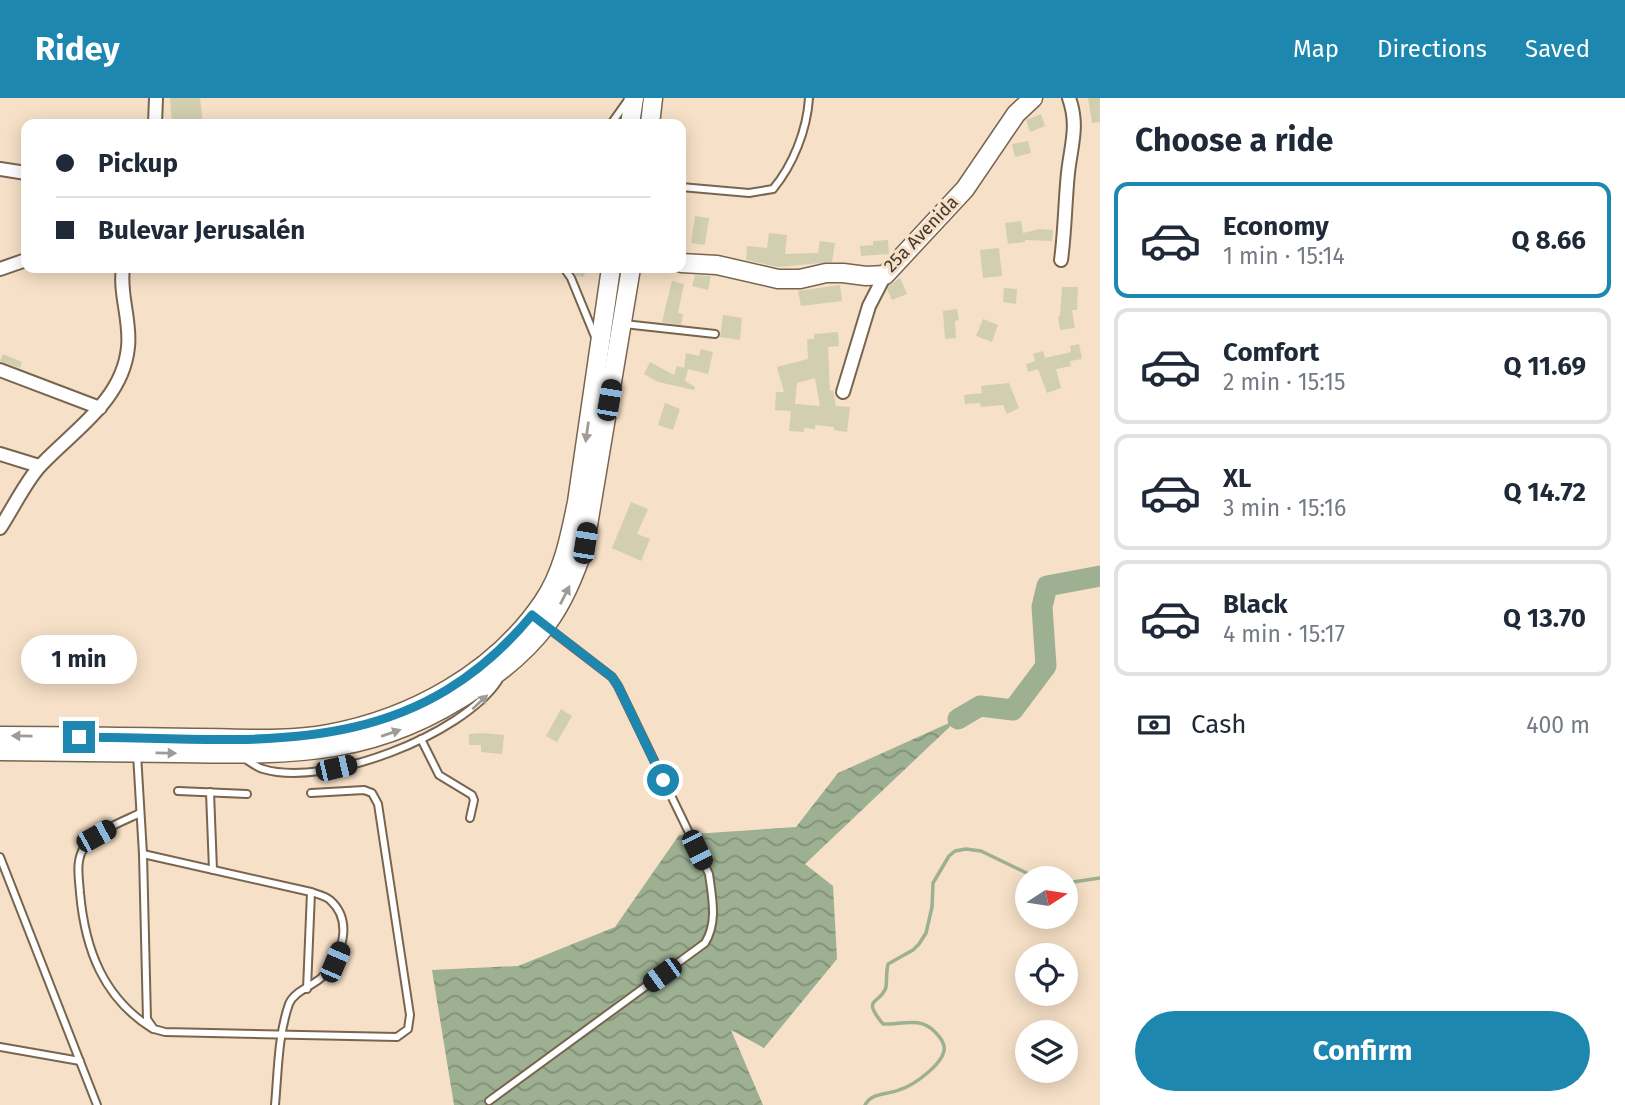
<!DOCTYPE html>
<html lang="en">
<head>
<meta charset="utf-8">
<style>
	:root { --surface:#fff; --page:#f6f6f7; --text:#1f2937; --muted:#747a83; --line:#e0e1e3; --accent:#1d87af }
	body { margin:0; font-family:"Fira Sans",sans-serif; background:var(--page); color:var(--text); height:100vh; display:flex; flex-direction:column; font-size:26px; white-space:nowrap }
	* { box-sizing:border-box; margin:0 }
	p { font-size:23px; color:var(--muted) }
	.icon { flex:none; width:38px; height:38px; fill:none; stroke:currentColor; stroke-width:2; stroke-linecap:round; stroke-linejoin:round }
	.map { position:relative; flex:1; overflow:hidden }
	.panel { display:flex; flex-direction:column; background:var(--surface); width:525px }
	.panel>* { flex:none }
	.top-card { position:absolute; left:21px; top:21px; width:665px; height:154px; border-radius:14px; box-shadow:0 4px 18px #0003; display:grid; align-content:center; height:154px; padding:0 35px; background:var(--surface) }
	.needle { width:46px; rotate:78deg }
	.controls { position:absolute; left:1015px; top:768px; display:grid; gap:14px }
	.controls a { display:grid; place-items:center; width:63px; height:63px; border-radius:50%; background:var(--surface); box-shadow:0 4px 18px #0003; font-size:35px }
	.end { position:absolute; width:32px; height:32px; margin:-16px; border:9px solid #1d87af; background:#fff; box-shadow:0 0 0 4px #fff }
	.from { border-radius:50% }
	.bubble { position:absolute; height:49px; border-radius:24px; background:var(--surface); box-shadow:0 4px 18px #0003; font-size:23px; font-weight:700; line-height:49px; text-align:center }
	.car { position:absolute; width:21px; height:42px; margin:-21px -10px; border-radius:9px; box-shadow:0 0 5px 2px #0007; background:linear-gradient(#222 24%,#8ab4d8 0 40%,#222 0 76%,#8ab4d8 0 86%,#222 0) }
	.top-card b { display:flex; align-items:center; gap:24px; height:66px; font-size:26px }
	.top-card b+b { border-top:2px solid var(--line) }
	.top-card i { width:18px; height:18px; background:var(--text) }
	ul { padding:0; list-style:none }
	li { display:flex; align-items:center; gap:21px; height:116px; margin:0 14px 10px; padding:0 21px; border:4px solid var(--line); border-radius:14px }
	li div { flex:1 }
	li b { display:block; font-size:26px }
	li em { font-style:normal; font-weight:700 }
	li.active { border-color:var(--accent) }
	li>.icon { width:63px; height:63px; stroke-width:1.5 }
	h2 { padding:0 35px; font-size:32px; line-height:84px }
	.pay { display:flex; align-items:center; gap:18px; height:77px; padding:0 35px; font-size:26px }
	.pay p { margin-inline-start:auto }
	.cta { display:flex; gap:14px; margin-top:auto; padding:14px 35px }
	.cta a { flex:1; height:80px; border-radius:42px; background:var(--accent); color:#fff; font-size:28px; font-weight:700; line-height:80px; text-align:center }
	header { display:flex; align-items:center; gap:42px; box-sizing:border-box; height:98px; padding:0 35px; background:var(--accent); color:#fff }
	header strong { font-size:33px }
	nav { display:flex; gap:38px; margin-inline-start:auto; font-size:24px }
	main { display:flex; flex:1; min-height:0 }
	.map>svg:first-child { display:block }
	.water { fill:url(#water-waves) }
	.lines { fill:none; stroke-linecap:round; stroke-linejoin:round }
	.stream { stroke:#9db092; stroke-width:3.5 }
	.river { stroke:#9db092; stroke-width:21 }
	.building { fill:#d1cfb0; fill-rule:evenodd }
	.lane-casing { stroke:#78654f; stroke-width:10 }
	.street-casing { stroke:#78654f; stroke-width:16 }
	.secondary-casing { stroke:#78654f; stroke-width:21 }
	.lane { stroke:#fff; stroke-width:6 }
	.street { stroke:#fff; stroke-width:12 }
	.secondary { stroke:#fff; stroke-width:18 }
	.oneway { fill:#a09b96 }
	.route { stroke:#1d87af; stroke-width:9 }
	.labels { text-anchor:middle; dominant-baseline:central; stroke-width:6; stroke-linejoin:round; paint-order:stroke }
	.street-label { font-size:18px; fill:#40372d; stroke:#f6e0c7 }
</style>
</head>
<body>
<header>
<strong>Ridey</strong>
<nav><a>Map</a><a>Directions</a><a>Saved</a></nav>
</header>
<main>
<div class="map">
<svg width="1100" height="1007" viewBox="0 0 1100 1007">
	<defs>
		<pattern id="water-waves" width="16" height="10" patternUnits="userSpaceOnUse" patternTransform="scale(1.75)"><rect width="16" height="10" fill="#9db092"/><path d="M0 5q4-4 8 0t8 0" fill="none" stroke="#819078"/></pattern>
	</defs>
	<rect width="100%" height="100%" fill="#f6e0c7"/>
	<polygon class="water" points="958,621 805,766 833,788 837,861 764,950 731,932 763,1007 454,1007 432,872 518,868 615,829 679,737 796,729 838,675"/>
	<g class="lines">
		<g class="stream">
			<polyline points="1066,785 1100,780"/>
			<path d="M865,1007C872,994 887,997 899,992C913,988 947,964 944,948C943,942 939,938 935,934C920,918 901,927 883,926C860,898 881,907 886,889C887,882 886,874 888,866L913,852L919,846L926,835L932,809L933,785L949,758L955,753L966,751L981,753L1037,780"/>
		</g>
		<polyline class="river" points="958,621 980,608 1013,612 1046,568 1042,509 1047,488 1100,478"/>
	</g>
	<g class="building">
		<polygon points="170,0 200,0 203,26 172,26"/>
		<polygon points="1088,0 1100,0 1100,24 1092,25"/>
		<polygon points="1041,16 1045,28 1030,34 1026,22"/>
		<polygon points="1028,43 1031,55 1015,59 1012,46"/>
		<polygon points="695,118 709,120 705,147 691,145"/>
		<polygon points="1021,123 1023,135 1040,131 1053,132 1052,143 1025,142 1025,144 1008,146 1005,125"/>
		<polygon points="769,135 787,137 785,156 818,155 820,143 835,145 832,164 778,169 746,162 747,148 767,150"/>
		<polygon points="888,142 889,156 861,158 860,148 873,147 873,143"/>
		<polygon points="999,150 1002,178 983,180 980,152"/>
		<polygon points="571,170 586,170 584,179 576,178"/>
		<polygon points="695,177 711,178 708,192 692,188"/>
		<polygon points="900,180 907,196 892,202 887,191 890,187"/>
		<polygon points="672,183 684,186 678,215 683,216 681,227 662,224"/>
		<polygon points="840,187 842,203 801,208 798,193"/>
		<polygon points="1062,189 1078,189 1077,212 1072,212 1075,230 1060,232 1058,218 1060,218"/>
		<polygon points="1004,190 1017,191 1016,206 1003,204"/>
		<polygon points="957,211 959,222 955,223 956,240 945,241 943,213"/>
		<polygon points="723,217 742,220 740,242 720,239"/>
		<polygon points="983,221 998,227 992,244 976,238"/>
		<path d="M838,234L839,248L828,249L830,293L833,292L836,308L850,309L847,334L834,332V329L815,327V331L804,330V334L789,333L791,313L775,312L776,294H784L777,269L808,261L807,241H814V236ZM815,280L820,308L795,306L797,285Z"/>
		<polygon points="1079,246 1082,261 1070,263 1071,268 1056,271 1061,290 1047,295 1038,271 1028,274 1026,266 1035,263 1033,256 1043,253 1045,260 1071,254 1070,248"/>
		<polygon points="701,251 713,254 708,276 688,271 685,283 695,289 694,292 658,284 644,276 650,264 674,277 677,268 684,270 686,255 699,258"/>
		<polygon points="3,256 22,264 20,270 0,263"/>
		<polygon points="1009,285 1019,310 1007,316 1003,307 981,309 980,305 965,306 964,297 982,295 981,288"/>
		<polygon points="665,305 680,311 673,332 658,327"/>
		<polygon points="631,404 648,411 637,436 650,441 641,463 612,450"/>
		<polygon points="561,611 572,618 557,644 546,638"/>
		<polygon points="482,635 504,637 502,656 481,654 481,647 469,647 469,636"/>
	</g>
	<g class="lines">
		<defs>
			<g id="lane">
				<polyline points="611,26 628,2"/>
				<path d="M681,89L749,95L773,91C793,67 807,32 809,0"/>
				<polyline points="564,170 571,180 596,241"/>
				<polyline points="624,226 715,236"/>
				<polyline points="421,641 439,677 472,697 474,702 470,720"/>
				<polyline points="137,656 143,756 147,921 154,931 165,934 397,939 408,931 410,917 378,706 372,695 364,692 311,695"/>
				<path d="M244,660C250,664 256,669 263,671C326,690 462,637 498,583"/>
				<polyline points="178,693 247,696"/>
				<polyline points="210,694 213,772"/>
				<path d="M140,715C126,722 94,734 85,748C75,762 79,779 80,795C85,851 103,900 153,931"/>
				<path d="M143,756L311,794C317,796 326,798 330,802C354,823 342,860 322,879C313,888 294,893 289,906C278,937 278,974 275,1007"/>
				<polyline points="0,759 97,1007"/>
				<polyline points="307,891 311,794"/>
				<polyline points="0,949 80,963"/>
				<path d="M489,1003L705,845C718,824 712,799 709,776L618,588L612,579L547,529"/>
			</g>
			<g id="street">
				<polyline points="155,26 156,0"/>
				<polyline points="0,71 26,75"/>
				<path d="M1061,162C1065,133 1065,104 1068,75C1071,47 1079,28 1069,0"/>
				<polyline points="0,171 26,162"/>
				<polyline points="0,272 100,310"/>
				<polyline points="843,294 869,208 885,177"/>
				<polyline points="0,356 39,368"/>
				<path d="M0,430C12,412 27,381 41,367C74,332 123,302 128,249C131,222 119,196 123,170"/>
			</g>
			<g id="secondary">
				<polyline points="630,26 634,0"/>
				<polyline points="650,26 653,0"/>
				<polyline points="681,165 717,167 778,181 800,181 826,175 843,175 866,178 885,177 965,91 1016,16 1033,0"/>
				<path d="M0,638C65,638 130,639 196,640C239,640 285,644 328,636C411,621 495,575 543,504C563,475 570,438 577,404L611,170"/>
				<path d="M0,653C59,654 117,654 176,655C297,657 377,659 481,587C539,547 564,512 585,445L631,170"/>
			</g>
		</defs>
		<use href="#lane" class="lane-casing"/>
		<use href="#street" class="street-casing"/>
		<use href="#secondary" class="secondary-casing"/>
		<use href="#lane" class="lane"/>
		<use href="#street" class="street"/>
		<use href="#secondary" class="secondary"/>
	</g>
	<defs><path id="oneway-solid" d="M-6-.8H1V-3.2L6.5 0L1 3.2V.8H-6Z" transform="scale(1.75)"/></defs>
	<g class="oneway">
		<use href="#oneway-solid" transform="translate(587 334) rotate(98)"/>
		<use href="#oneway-solid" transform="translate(565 497) rotate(-63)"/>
		<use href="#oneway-solid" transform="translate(480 604) rotate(-43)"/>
		<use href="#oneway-solid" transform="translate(391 635) rotate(-19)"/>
		<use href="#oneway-solid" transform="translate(22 638) rotate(-179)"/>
		<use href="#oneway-solid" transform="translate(166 655) rotate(1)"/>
	</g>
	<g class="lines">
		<path class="route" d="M79,639C252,640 407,668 532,517L612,579L618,588L663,682"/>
	</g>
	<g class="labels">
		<g class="street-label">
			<text transform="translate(921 136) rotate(-46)">25a Avenida</text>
		</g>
	</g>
</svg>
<div class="controls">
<a><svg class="needle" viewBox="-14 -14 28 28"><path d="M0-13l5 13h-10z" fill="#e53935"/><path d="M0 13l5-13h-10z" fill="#747a83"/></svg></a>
<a><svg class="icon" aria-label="locate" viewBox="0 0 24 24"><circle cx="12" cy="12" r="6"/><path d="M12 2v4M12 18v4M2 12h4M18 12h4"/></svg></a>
<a><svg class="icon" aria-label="layers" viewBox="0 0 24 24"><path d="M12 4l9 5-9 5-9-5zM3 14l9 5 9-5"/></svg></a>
</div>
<i class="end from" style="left:663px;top:682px"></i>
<i class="end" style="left:79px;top:639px"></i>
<div class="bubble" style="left:21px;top:537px;width:116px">1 min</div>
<i class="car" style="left:609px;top:302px;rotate:10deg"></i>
<i class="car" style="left:585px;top:445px;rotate:9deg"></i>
<i class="car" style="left:336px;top:670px;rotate:77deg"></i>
<i class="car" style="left:96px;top:738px;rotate:61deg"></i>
<i class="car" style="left:697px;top:752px;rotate:154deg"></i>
<i class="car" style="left:335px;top:864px;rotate:23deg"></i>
<i class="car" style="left:662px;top:877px;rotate:234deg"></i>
<div class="top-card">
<b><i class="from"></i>Pickup</b>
<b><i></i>Bulevar Jerusalén</b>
</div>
</div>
<section class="panel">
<h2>Choose a ride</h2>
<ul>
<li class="active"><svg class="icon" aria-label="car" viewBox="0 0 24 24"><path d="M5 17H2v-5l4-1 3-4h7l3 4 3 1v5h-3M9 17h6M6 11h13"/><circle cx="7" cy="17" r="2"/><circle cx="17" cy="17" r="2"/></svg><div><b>Economy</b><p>1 min · 15:14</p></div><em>Q 8.66</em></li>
<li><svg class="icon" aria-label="car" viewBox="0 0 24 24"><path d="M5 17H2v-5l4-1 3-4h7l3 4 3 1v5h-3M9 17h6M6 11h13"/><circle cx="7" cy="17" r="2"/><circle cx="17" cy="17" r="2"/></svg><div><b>Comfort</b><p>2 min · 15:15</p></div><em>Q 11.69</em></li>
<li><svg class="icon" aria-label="car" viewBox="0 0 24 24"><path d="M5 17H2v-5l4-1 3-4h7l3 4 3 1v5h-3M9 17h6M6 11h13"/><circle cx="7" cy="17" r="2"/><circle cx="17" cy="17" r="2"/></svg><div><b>XL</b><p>3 min · 15:16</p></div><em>Q 14.72</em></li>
<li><svg class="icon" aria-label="car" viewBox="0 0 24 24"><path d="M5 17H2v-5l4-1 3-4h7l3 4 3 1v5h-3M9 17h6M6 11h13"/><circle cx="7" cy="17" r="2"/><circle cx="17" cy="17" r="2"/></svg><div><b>Black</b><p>4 min · 15:17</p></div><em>Q 13.70</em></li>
</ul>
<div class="pay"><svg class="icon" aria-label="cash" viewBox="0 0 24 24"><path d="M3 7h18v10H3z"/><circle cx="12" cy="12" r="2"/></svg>Cash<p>400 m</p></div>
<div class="cta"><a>Confirm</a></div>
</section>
</main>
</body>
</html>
